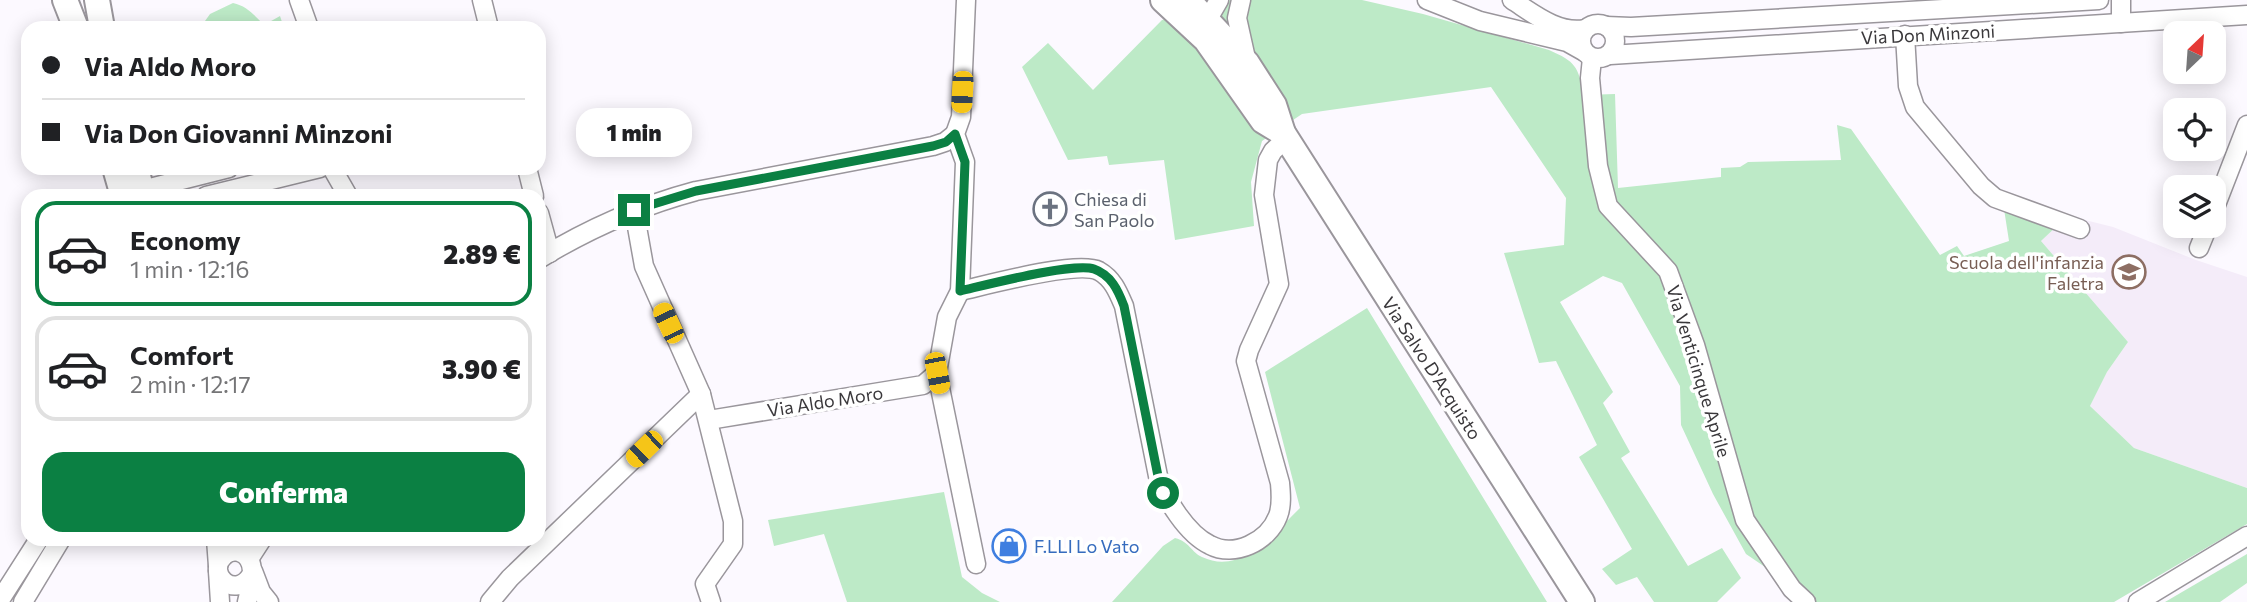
<!DOCTYPE html>
<html lang="it">
<head>
<meta charset="utf-8">
<style>
	:root { --surface:#fff; --page:#f6f6f6; --text:#202124; --muted:#757577; --line:#e0e0e0; --accent:#0b8043 }
	body { margin:0; font-family:Commissioner,sans-serif; background:var(--page); color:var(--text); height:100vh; display:flex; flex-direction:column; font-size:26px; white-space:nowrap }
	* { box-sizing:border-box; margin:0 }
	p { font-size:23px; color:var(--muted) }
	.icon { flex:none; width:38px; height:38px; fill:none; stroke:currentColor; stroke-width:2; stroke-linecap:round; stroke-linejoin:round }
	.map { position:relative; flex:1; overflow:hidden }
	.drawer { position:absolute; left:21px; top:189px; width:525px; height:357px; display:flex; flex-direction:column; background:var(--surface); border-radius:21px; box-shadow:0 4px 18px #0003 }
	.drawer>* { flex:none }
	.top-card { position:absolute; left:21px; top:21px; width:525px; height:154px; border-radius:21px; box-shadow:0 4px 18px #0003; display:grid; align-content:center; height:154px; padding:0 21px; background:var(--surface) }
	.needle { width:46px; rotate:25deg }
	.buttons { position:absolute; left:2163px; top:21px; display:grid; gap:14px }
	.buttons a { display:grid; place-items:center; width:63px; height:63px; border-radius:14px; background:var(--surface); box-shadow:0 4px 18px #0003; font-size:35px }
	.end { position:absolute; width:32px; height:32px; margin:-16px; border:9px solid #0b8043; background:#fff; box-shadow:0 0 0 4px #fff }
	.from { border-radius:50% }
	.bubble { position:absolute; height:49px; border-radius:21px; background:var(--surface); box-shadow:0 4px 18px #0003; font-size:23px; font-weight:800; line-height:49px; text-align:center }
	.car { position:absolute; width:21px; height:42px; margin:-21px -10px; border-radius:9px; box-shadow:0 0 5px 2px #0007; background:linear-gradient(#f5c518 24%,#345 0 40%,#f5c518 0 76%,#345 0 86%,#f5c518 0) }
	.top-card b { display:flex; align-items:center; gap:24px; height:66px; font-size:26px }
	.top-card b+b { border-top:2px solid var(--line) }
	.top-card i { width:18px; height:18px; background:var(--text) }
	ul { padding:12px 0 0; list-style:none }
	li { display:flex; align-items:center; gap:21px; height:105px; margin:0 14px 10px; padding:0 7px; border:4px solid var(--line); border-radius:21px }
	li div { flex:1 }
	li b { display:block; font-size:26px }
	li em { font-style:normal; font-weight:800 }
	li.selected { border-color:var(--accent) }
	li>.icon { width:63px; height:63px; stroke-width:1.5 }
	.cta { display:flex; gap:14px; margin-top:auto; padding:14px 21px }
	.cta a { flex:1; height:80px; border-radius:21px; background:var(--accent); color:#fff; font-size:28px; font-weight:800; line-height:80px; text-align:center }
	.map>svg:first-child { display:block }
	.built { fill:#f4ecf9 }
	.green { fill:#bdeac7 }
	.lines { fill:none; stroke-linecap:round; stroke-linejoin:round }
	.street-casing { stroke:#9a969c; stroke-width:21 }
	.secondary-casing { stroke:#9a969c; stroke-width:28 }
	.street { stroke:#fff; stroke-width:18 }
	.secondary { stroke:#fff; stroke-width:24 }
	.route { stroke:#0b8043; stroke-width:9 }
	.labels { text-anchor:middle; dominant-baseline:central; stroke-width:7; stroke-linejoin:round; paint-order:stroke }
	.street-label { font-size:18px; fill:#3a383b; stroke:#fff }
	.worship-label { font-size:18px; fill:#5b616d; stroke:#fff; text-anchor:start }
	.education-label { font-size:18px; fill:#785e54; stroke:#fff; text-anchor:end }
	.shop-label { font-size:18px; fill:#366cbe; stroke:#fff; text-anchor:start }
</style>
</head>
<body>
<div class="map">
<svg width="2247" height="602" viewBox="0 0 2247 602">
	<rect width="100%" height="100%" fill="#fcf9ff"/>
	<polygon class="built" points="2085,220 2113,227 2196,260 2247,277 2247,488 2134,448 2090,406 2107,372 2128,342 2041,241 2058,225 2080,234"/>
	<g class="green">
		<path d="M1231,0H1362L1423,14L1549,50C1576,62 1578,66 1584,95L1615,94L1618,188L1721,177V168L1740,167L1748,162L1841,160L1837,125L1851,129L1940,255L1957,246L1964,256L2009,241L2004,209L2058,225L2041,241L2128,342L2107,372L2090,406L2134,448L2247,488V524L2114,602H1816L1746,554L1713,494L1681,425L1680,386L1622,283L1603,276L1560,302L1613,392L1603,403L1630,452L1621,458L1688,566L1722,548L1741,578L1717,602H1654L1637,577L1616,585L1602,569L1632,549L1579,457L1597,445L1556,361L1539,363L1504,253L1564,245L1566,198L1491,87L1302,114L1262,141L1251,182L1254,226L1175,240L1164,160L1109,165L1107,156L1068,160L1022,67L1048,43L1093,90L1162,20Z"/>
		<path d="M233,3C247,6 254,15 264,25L280,16L284,28H200L210,14Z"/>
		<path d="M1367,308L1547,602H1112L1163,546L1175,538C1190,542 1191,552 1202,557C1242,576 1274,533 1300,508L1265,372Z"/>
		<polygon points="944,492 962,577 982,593 1000,602 847,602 824,534 774,546 768,520"/>
		<polygon points="2247,554 2247,583 2220,602 2165,602"/>
	</g>
	<g class="lines">
		<defs>
			<g id="street">
				<polyline points="299,0 309,28"/>
				<polyline points="482,0 489,28"/>
				<polyline points="966,0 961,117 955,134 965,162 960,291 947,317 937,373 976,564"/>
				<polyline points="1241,0 1237,18 1247,63"/>
				<polyline points="1427,0 1480,21 1567,42 1583,51"/>
				<path d="M1512,0C1534,14 1558,34 1585,29"/>
				<polyline points="2121,23 2121,0"/>
				<circle cx="1598" cy="41" r="17"/>
				<polyline points="1606,26 1631,27 2099,0"/>
				<polyline points="1199,28 1208,19 1219,0"/>
				<polyline points="1905,35 1908,86 1915,107 1981,186 1995,198 2080,229"/>
				<polyline points="1610,55 2247,15"/>
				<polyline points="1592,58 1590,78 1598,166 1608,206 1668,271 1695,345 1745,520 1792,589 1806,602"/>
				<polyline points="332,168 348,196"/>
				<polyline points="527,168 534,196"/>
				<polyline points="142,190 229,168"/>
				<polyline points="206,196 320,168"/>
				<polyline points="634,210 644,266 701,394 733,521 733,544 705,584 711,602"/>
				<polyline points="2214,210 2247,125"/>
				<polyline points="539,213 550,253"/>
				<polyline points="2199,248 2208,226"/>
				<path d="M539,259C588,229 640,206 696,191L933,146L945,142L955,134"/>
				<path d="M960,291C987,285 1077,260 1099,271C1113,279 1118,292 1124,306L1158,476C1165,499 1187,534 1210,545C1234,558 1268,542 1278,516C1282,506 1281,494 1280,483L1246,361L1249,350L1279,284L1264,195L1268,160L1273,151L1287,138"/>
				<polyline points="709,420 923,385 937,373"/>
				<polyline points="216,539 218,566"/>
				<polyline points="249,559 262,539"/>
				<polyline points="218,571 220,602"/>
				<polyline points="253,571 261,592 269,602"/>
				<polyline points="0,600 39,539"/>
				<polyline points="23,602 61,539"/>
				<path d="M247,602C250,588 260,558 239,552C234,551 228,552 224,556C205,573 235,601 251,575"/>
				<polyline points="490,602 510,578 701,394"/>
				<polyline points="2138,602 2247,536"/>
			</g>
			<g id="secondary">
				<polyline points="65,0 76,28"/>
				<polyline points="97,0 102,28"/>
				<polyline points="1163,0 1206,40 1263,121 1283,133"/>
				<polyline points="1188,0 1247,63 1274,105 1283,133 1582,602"/>
				<polyline points="115,168 123,196"/>
				<polyline points="136,168 143,196"/>
			</g>
		</defs>
		<use href="#street" class="street-casing"/>
		<use href="#secondary" class="secondary-casing"/>
		<use href="#street" class="street"/>
		<use href="#secondary" class="secondary"/>
	</g>
	<g class="lines">
		<path class="route" d="M634,210L696,191L933,146L946,142L955,134L965,162L960,291C986,285 1073,262 1094,269C1111,275 1118,290 1124,306L1158,476L1163,493"/>
	</g>
	<defs>
		<symbol id="church-ring" viewBox="-11 -11 22 22"><circle r="9.5" fill="#fff" stroke="#6b7280" stroke-width="1.5"/><path d="M-1.2-6h2.4v3.5h3.3v2.4h-3.3V6h-2.4V-.1h-3.3v-2.4h3.3Z" fill="#6b7280"/></symbol>
		<symbol id="school-ring" viewBox="-11 -11 22 22"><circle r="9.5" fill="#fff" stroke="#8d6e63" stroke-width="1.5"/><path d="M0-5L7-2L0 1L-7-2ZM-4 1L0 2.5L4 1V4Q0 6-4 4Z" fill="#8d6e63"/></symbol>
		<symbol id="shop-ring" viewBox="-11 -11 22 22"><circle r="9.5" fill="#fff" stroke="#3f7fe0" stroke-width="1.5"/><path d="M-5-2.5h2.3a2.7 3.5 0 0 1 5.4 0H5L5.5 6h-11ZM-1.5-2.5h3a1.5 2.3 0 0 0-3 0Z" fill="#3f7fe0"/></symbol>
	</defs>
	<g fill-rule="evenodd">
		<use href="#church-ring" x="1031" y="190" width="38" height="38"/>
		<use href="#school-ring" x="2110" y="253" width="38" height="38"/>
		<use href="#shop-ring" x="990" y="527" width="38" height="38"/>
	</g>
	<g class="labels">
		<g class="street-label">
			<text transform="translate(1928 34) rotate(-3)">Via Don Minzoni</text>
			<text transform="translate(1432 368) rotate(57)">Via Salvo D'Acquisto</text>
			<text transform="translate(1699 371) rotate(73)">Via Venticinque Aprile</text>
			<text transform="translate(825 401) rotate(-9)">Via Aldo Moro</text>
		</g>
		<g class="worship-label">
			<text x="1074" y="199">Chiesa di<tspan x="1074" dy="21">San Paolo</tspan></text>
		</g>
		<g class="education-label">
			<text x="2104" y="262">Scuola dell'infanzia<tspan x="2104" dy="21">Faletra</tspan></text>
		</g>
		<g class="shop-label">
			<text x="1034" y="546">F.LLI Lo Vato</text>
		</g>
	</g>
</svg>
<div class="buttons">
<a><svg class="needle" viewBox="-14 -14 28 28"><path d="M0-13l5 13h-10z" fill="#e53935"/><path d="M0 13l5-13h-10z" fill="#757577"/></svg></a>
<a><svg class="icon" aria-label="locate" viewBox="0 0 24 24"><circle cx="12" cy="12" r="6"/><path d="M12 2v4M12 18v4M2 12h4M18 12h4"/></svg></a>
<a><svg class="icon" aria-label="layers" viewBox="0 0 24 24"><path d="M12 4l9 5-9 5-9-5zM3 14l9 5 9-5"/></svg></a>
</div>
<i class="end from" style="left:1163px;top:493px"></i>
<i class="end" style="left:634px;top:210px"></i>
<div class="bubble" style="left:576px;top:108px;width:116px">1 min</div>
<i class="car" style="left:962px;top:92px;rotate:183deg"></i>
<i class="car" style="left:668px;top:323px;rotate:335deg"></i>
<i class="car" style="left:937px;top:373px;rotate:169deg"></i>
<i class="car" style="left:644px;top:449px;rotate:226deg"></i>
<div class="top-card">
<b><i class="from"></i>Via Aldo Moro</b>
<b><i></i>Via Don Giovanni Minzoni</b>
</div>
<section class="drawer">
<ul>
<li class="selected"><svg class="icon" aria-label="car" viewBox="0 0 24 24"><path d="M5 17H2v-5l4-1 3-4h7l3 4 3 1v5h-3M9 17h6M6 11h13"/><circle cx="7" cy="17" r="2"/><circle cx="17" cy="17" r="2"/></svg><div><b>Economy</b><p>1 min · 12:16</p></div><em>2.89 €</em></li>
<li><svg class="icon" aria-label="car" viewBox="0 0 24 24"><path d="M5 17H2v-5l4-1 3-4h7l3 4 3 1v5h-3M9 17h6M6 11h13"/><circle cx="7" cy="17" r="2"/><circle cx="17" cy="17" r="2"/></svg><div><b>Comfort</b><p>2 min · 12:17</p></div><em>3.90 €</em></li>
</ul>
<div class="cta"><a>Conferma</a></div>
</section>
</div>
</body>
</html>
